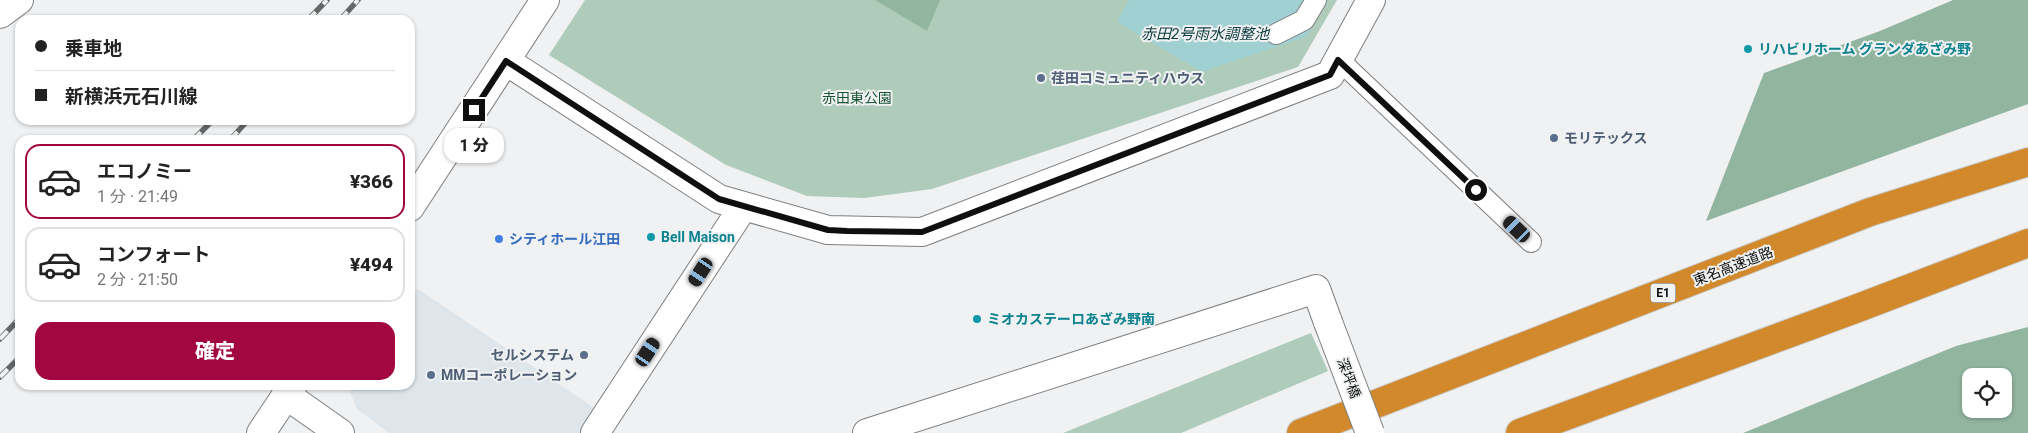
<!DOCTYPE html>
<html lang="ja">
<head>
<meta charset="utf-8">
<style>
	:root { --surface:#fff; --page:#f2f2f2; --text:#222; --muted:#767676; --line:#e0e0e0; --accent:#a30740 }
	body { margin:0; font-family:Roboto,"Noto Sans JP",sans-serif; background:var(--page); color:var(--text); height:100vh; display:flex; flex-direction:column; font-size:19px; white-space:nowrap }
	* { box-sizing:border-box; margin:0 }
	p { font-size:16px; color:var(--muted) }
	.icon { flex:none; width:28px; height:28px; fill:none; stroke:currentColor; stroke-width:2; stroke-linecap:round; stroke-linejoin:round }
	.map { position:relative; flex:1; overflow:hidden }
	.panel { position:absolute; left:15px; top:135px; width:400px; height:255px; display:flex; flex-direction:column; background:var(--surface); border-radius:15px; box-shadow:0 1px 4px #0004 }
	.panel>* { flex:none }
	.banner { position:absolute; left:15px; top:15px; width:400px; height:110px; border-radius:15px; box-shadow:0 1px 4px #0004; display:grid; align-content:center; height:110px; padding:0 20px; background:var(--surface) }
	.buttons { position:absolute; left:1962px; top:368px; display:grid; gap:10px }
	.buttons a { display:grid; place-items:center; width:50px; height:50px; border-radius:10px; background:var(--surface); box-shadow:0 1px 4px #0004; font-size:25px }
	.end { position:absolute; width:22px; height:22px; margin:-11px; border:6px solid #0f0f10; background:#fff; box-shadow:0 0 0 2px #fff }
	.from { border-radius:50% }
	.bubble { position:absolute; height:35px; border-radius:15px; background:var(--surface); box-shadow:0 1px 4px #0004; font-size:16px; font-weight:800; line-height:35px; text-align:center }
	.car { position:absolute; width:15px; height:30px; margin:-15px -8px; border-radius:6px; box-shadow:0 0 4px 1px #0007; background:linear-gradient(#222 24%,#8ab4d8 0 40%,#222 0 76%,#8ab4d8 0 86%,#222 0) }
	.banner b { display:flex; align-items:center; gap:18px; height:48px; font-size:19px }
	.banner b+b { border-top:1px solid var(--line) }
	.banner i { width:12px; height:12px; background:var(--text) }
	ul { padding:9px 0 0; list-style:none }
	li { display:flex; align-items:center; gap:15px; height:75px; margin:0 10px 8px; padding:0 10px; border:2px solid var(--line); border-radius:15px }
	li div { flex:1 }
	li b { display:block; font-size:19px }
	li em { font-style:normal; font-weight:800 }
	li.selected { border-color:var(--accent) }
	li>.icon { width:45px; height:45px; stroke-width:1.5 }
	.action { display:flex; gap:10px; margin-top:auto; padding:10px 20px }
	.action a { flex:1; height:58px; border-radius:15px; background:var(--accent); color:#fff; font-size:20px; font-weight:800; line-height:58px; text-align:center }
	.map>svg:first-child { display:block }
	.built { fill:#dee6ec }
	.green { fill:#afcbb9 }
	.forest { fill:#92b59f; fill-rule:evenodd }
	.water { fill:#a0d0d2 }
	.lines { fill:none; stroke-linecap:round; stroke-linejoin:round }
	.service-casing { stroke:#7e7f81; stroke-width:22 }
	.minor-casing { stroke:#7e7f81; stroke-width:30 }
	.tertiary-casing { stroke:#7e7f81; stroke-width:30 }
	.motorway-casing { stroke:#cacaca; stroke-width:30 }
	.service { stroke:#fff; stroke-width:20 }
	.minor { stroke:#fff; stroke-width:28 }
	.tertiary { stroke:#fff; stroke-width:28 }
	.motorway { stroke:#d1892c; stroke-width:28 }
	.rail-casing { stroke:#666768; stroke-width:5.5 }
	.rail { stroke:#eff1f2; stroke-width:4; stroke-dasharray:11; stroke-linecap:butt }
	.minor-bridge-casing { stroke:#7e7f81; stroke-width:30; stroke-linecap:butt }
	.minor-bridge { stroke:#fff; stroke-width:28 }
	.route { stroke:#0f0f10; stroke-width:6 }
	.culture-dot { fill:#0f9aa8; stroke:#eff1f2; stroke-width:2 }
	.service-dot { fill:#5c6f8a; stroke:#eff1f2; stroke-width:2 }
	.shop-dot { fill:#3f7fe0; stroke:#eff1f2; stroke-width:2 }
	.labels { text-anchor:middle; dominant-baseline:central; stroke-width:4; stroke-linejoin:round; paint-order:stroke }
	.shield { fill:#eff1f2; stroke:#525354; stroke-width:1 }
	.shield-label { font-size:12px; font-weight:bold; fill:#0f0f10 }
	.culture-label { font-size:14px; font-weight:bold; fill:#0d838f; stroke:#eff1f2; text-anchor:start }
	.service-label { font-size:14px; font-weight:bold; fill:#4e5e75; stroke:#eff1f2; text-anchor:start }
	.park-label { font-size:14px; fill:#185436; stroke:#eff1f2 }
	.shop-label { font-size:14px; font-weight:bold; fill:#366cbe; stroke:#eff1f2; text-anchor:start }
	.street-label { font-size:14px; fill:#0f0f10; stroke:#eff1f2 }
	.water-label { font-size:15px; font-style:italic; fill:#0b3a3c; stroke:#eff1f2 }
</style>
</head>
<body>
<div class="map">
<svg width="2028" height="433" viewBox="0 0 2028 433">
	<rect width="100%" height="100%" fill="#eff1f2"/>
	<polygon class="built" points="418,289 596,409 582,433 389,433 357,409 350,392 355,385 410,385 410,301"/>
	<g class="green">
		<polygon points="585,0 1337,0 1298,67 932,189 864,198 807,196 726,165 549,55"/>
		<polygon points="1311,333 1328,371 1181,433 1063,433"/>
	</g>
	<g class="forest">
		<polygon points="875,0 940,0 927,31"/>
		<polygon points="1953,0 2028,0 2028,104 1706,221 1764,73 1880,31"/>
		<path d="M2028,327V433H1743L1956,346ZM2004,376V409H1971V376Z"/>
	</g>
	<polygon class="water" points="1129,0 1328,0 1306,37 1202,72 1117,22"/>
	<g class="lines">
		<defs>
			<g id="service">
				<polyline points="1276,34 1304,20 1316,0"/>
				<polyline points="1338,59 1531,242"/>
			</g>
			<g id="minor">
				<polyline points="0,14 19,0"/>
				<polyline points="506,61 719,199 828,230 922,232 1330,75 1371,0"/>
				<polyline points="286,395 340,433"/>
				<polyline points="595,433 743,207"/>
				<polyline points="867,433 1316,289 1328,322"/>
			</g>
			<g id="tertiary">
				<polyline points="410,207 545,0"/>
				<polyline points="261,433 293,385"/>
			</g>
			<g id="motorway">
				<polyline points="1301,433 1870,212 2028,162"/>
				<polyline points="1520,433 1858,308 2028,243"/>
			</g>
		</defs>
		<use href="#service" class="service-casing"/>
		<use href="#minor" class="minor-casing"/>
		<use href="#tertiary" class="tertiary-casing"/>
		<use href="#motorway" class="motorway-casing"/>
		<use href="#service" class="service"/>
		<use href="#minor" class="minor"/>
		<use href="#tertiary" class="tertiary"/>
		<use href="#motorway" class="motorway"/>
		<defs>
			<g id="rail">
				<polyline points="308,20 327,0"/>
				<polyline points="340,20 358,0"/>
				<polyline points="193,140 213,120"/>
				<polyline points="230,140 248,120"/>
				<polyline points="0,339 20,318"/>
				<polyline points="0,377 20,357"/>
			</g>
		</defs>
		<use href="#rail" class="rail-casing"/>
		<use href="#rail" class="rail"/>
		<defs>
			<polyline id="minor-bridge" points="1328,322 1370,433"/>
		</defs>
		<use href="#minor-bridge" class="minor-bridge-casing"/>
		<use href="#minor-bridge" class="minor-bridge"/>
	</g>
	<g class="lines">
		<polyline class="route" points="474,110 506,61 719,199 828,230 847,231 922,232 1330,75 1338,60 1476,190"/>
	</g>
	<g class="culture-dot">
		<circle cx="1748" cy="49" r="5"/>
		<circle cx="651" cy="237" r="5"/>
		<circle cx="977" cy="319" r="5"/>
	</g>
	<g class="service-dot">
		<circle cx="1041" cy="78" r="5"/>
		<circle cx="1554" cy="138" r="5"/>
		<circle cx="584" cy="355" r="5"/>
		<circle cx="431" cy="375" r="5"/>
	</g>
	<circle class="shop-dot" cx="499" cy="239" r="5"/>
	<g class="labels">
		<rect class="shield" x="1650.5" y="283.5" width="25" height="19" rx="4"/>
		<g class="shield-label">
			<text x="1663" y="293">E1</text>
		</g>
		<g class="culture-label">
			<text x="1758" y="49">リハビリホーム グランダあざみ野</text>
			<text x="661" y="237">Bell Maison</text>
			<text x="987" y="319">ミオカステーロあざみ野南</text>
		</g>
		<g class="service-label">
			<text x="1051" y="78">荏田コミュニティハウス</text>
			<text x="1564" y="138">モリテックス</text>
			<text x="574" y="355" text-anchor="end">セルシステム</text>
			<text x="441" y="375">MMコーポレーション</text>
		</g>
		<g class="park-label">
			<text x="857" y="98">赤田東公園</text>
		</g>
		<g class="shop-label">
			<text x="509" y="239">シティホール江田</text>
		</g>
		<g class="street-label">
			<text transform="translate(1733 266) rotate(-21)">東名高速道路</text>
			<text transform="translate(1349 378) rotate(70)">深坪橋</text>
		</g>
		<g class="water-label">
			<text x="1205" y="34">赤田2号雨水調整池</text>
		</g>
	</g>
</svg>
<div class="buttons">
<a><svg class="icon" aria-label="locate" viewBox="0 0 24 24"><circle cx="12" cy="12" r="6"/><path d="M12 2v4M12 18v4M2 12h4M18 12h4"/></svg></a>
</div>
<i class="end from" style="left:1476px;top:190px"></i>
<i class="end" style="left:474px;top:110px"></i>
<div class="bubble" style="left:444px;top:128px;width:60px">1 分</div>
<i class="car" style="left:1517px;top:229px;rotate:314deg"></i>
<i class="car" style="left:701px;top:272px;rotate:213deg"></i>
<i class="car" style="left:648px;top:352px;rotate:33deg"></i>
<div class="banner">
<b><i class="from"></i>乗車地</b>
<b><i></i>新横浜元石川線</b>
</div>
<section class="panel">
<ul>
<li class="selected"><svg class="icon" aria-label="car" viewBox="0 0 24 24"><path d="M5 17H2v-5l4-1 3-4h7l3 4 3 1v5h-3M9 17h6M6 11h13"/><circle cx="7" cy="17" r="2"/><circle cx="17" cy="17" r="2"/></svg><div><b>エコノミー</b><p>1 分 · 21:49</p></div><em>¥366</em></li>
<li><svg class="icon" aria-label="car" viewBox="0 0 24 24"><path d="M5 17H2v-5l4-1 3-4h7l3 4 3 1v5h-3M9 17h6M6 11h13"/><circle cx="7" cy="17" r="2"/><circle cx="17" cy="17" r="2"/></svg><div><b>コンフォート</b><p>2 分 · 21:50</p></div><em>¥494</em></li>
</ul>
<div class="action"><a>確定</a></div>
</section>
</div>
</body>
</html>
